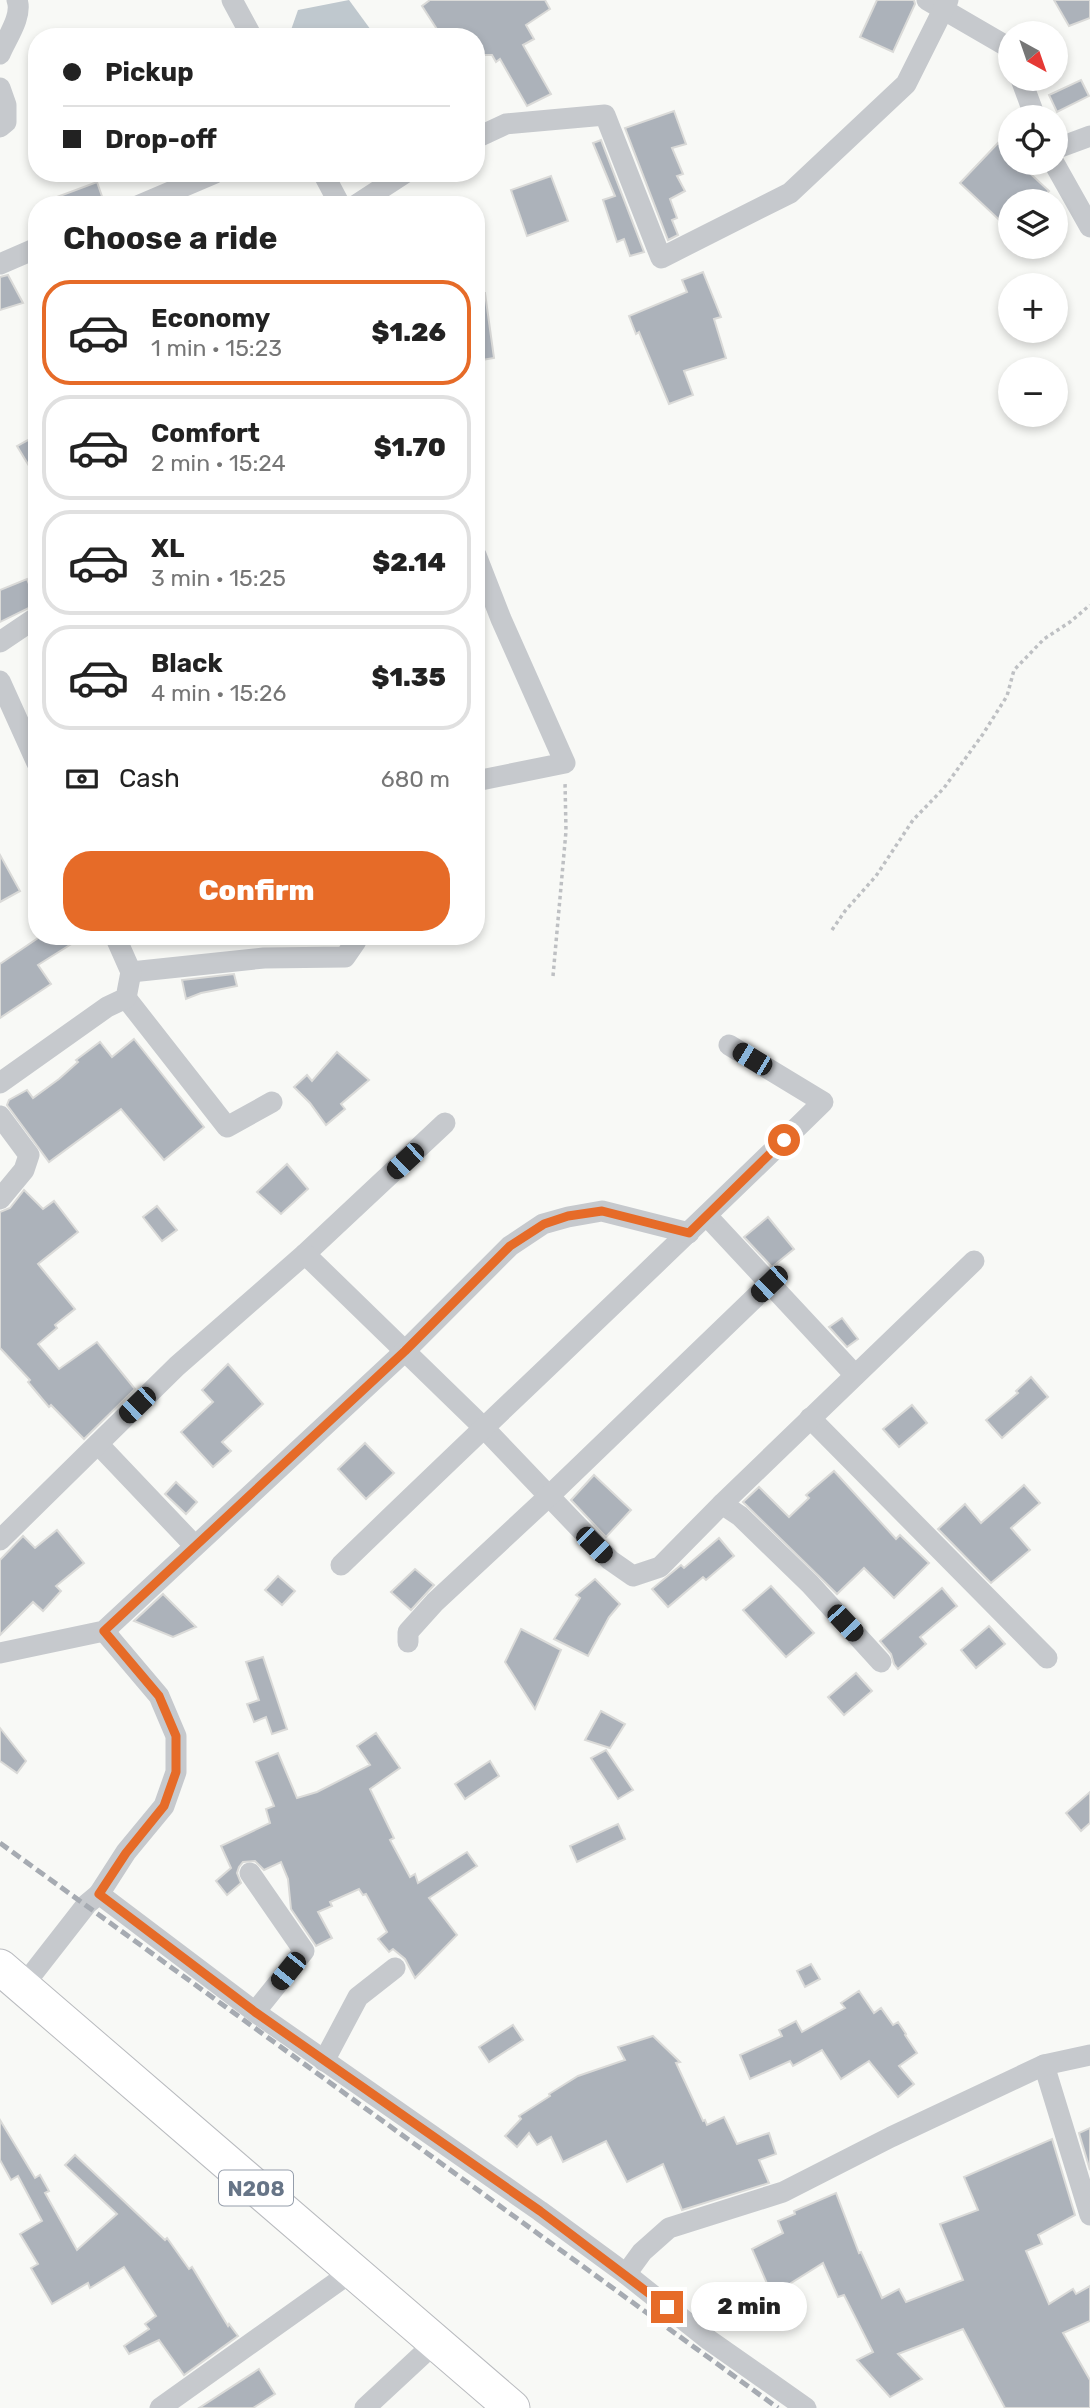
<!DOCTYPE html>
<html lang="en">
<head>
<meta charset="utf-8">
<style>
	:root { --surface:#fff; --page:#f6f6f6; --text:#222; --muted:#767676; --line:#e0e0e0; --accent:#e66b28 }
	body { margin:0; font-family:Rubik,sans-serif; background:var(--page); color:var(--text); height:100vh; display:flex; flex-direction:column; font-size:26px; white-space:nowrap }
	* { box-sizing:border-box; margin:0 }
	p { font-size:23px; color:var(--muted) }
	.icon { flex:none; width:38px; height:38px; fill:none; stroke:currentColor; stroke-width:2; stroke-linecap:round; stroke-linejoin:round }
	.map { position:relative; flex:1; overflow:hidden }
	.panel { position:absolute; left:28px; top:196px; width:457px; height:749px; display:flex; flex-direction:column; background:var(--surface); border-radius:28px; box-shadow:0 4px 10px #0003 }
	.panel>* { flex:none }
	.guide { position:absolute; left:28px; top:28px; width:457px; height:154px; border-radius:28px; box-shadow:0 4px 10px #0003; display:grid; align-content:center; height:154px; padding:0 35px; background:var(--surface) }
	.needle { width:46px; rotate:140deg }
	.tools { position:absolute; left:998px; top:21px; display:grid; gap:14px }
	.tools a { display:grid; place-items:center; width:70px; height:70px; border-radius:50%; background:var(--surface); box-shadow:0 4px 10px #0003; font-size:35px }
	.end { position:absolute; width:32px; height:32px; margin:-16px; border:9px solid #e66b28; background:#fff; box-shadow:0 0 0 4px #fff }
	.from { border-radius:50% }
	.bubble { position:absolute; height:49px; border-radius:24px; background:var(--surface); box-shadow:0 4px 10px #0003; font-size:23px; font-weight:800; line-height:49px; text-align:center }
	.car { position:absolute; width:21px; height:42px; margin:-21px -10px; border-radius:9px; box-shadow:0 0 5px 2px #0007; background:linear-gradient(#222 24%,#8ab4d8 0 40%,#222 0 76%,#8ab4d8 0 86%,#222 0) }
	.guide b { display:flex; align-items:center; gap:24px; height:66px; font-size:26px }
	.guide b+b { border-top:2px solid var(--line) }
	.guide i { width:18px; height:18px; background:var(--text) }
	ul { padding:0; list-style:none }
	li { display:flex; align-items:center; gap:21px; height:105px; margin:0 14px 10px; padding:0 21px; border:4px solid var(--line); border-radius:28px }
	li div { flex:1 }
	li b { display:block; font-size:26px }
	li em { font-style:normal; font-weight:800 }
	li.active { border-color:var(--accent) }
	li>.icon { width:63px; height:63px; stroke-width:1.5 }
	h2 { padding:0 35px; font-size:32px; line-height:84px }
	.pay { display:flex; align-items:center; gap:18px; height:77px; padding:0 35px; font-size:26px }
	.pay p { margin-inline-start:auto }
	.primary-button { display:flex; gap:14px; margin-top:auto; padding:14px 35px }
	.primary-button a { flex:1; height:80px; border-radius:28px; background:var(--accent); color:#fff; font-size:28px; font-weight:800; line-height:80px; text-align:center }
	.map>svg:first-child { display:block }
	.water { fill:#bfc8ce }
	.building { fill:#acb2ba; stroke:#dadad8; stroke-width:2 }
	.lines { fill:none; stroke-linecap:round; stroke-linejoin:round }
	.trunk-casing { stroke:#b9bbbf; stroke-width:37 }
	.path { stroke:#bec0c3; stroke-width:3.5; stroke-dasharray:3.5 3.5; stroke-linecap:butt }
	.minor { stroke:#c6c9cd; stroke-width:21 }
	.trunk { stroke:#fff; stroke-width:35 }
	.rail { stroke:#a6abb2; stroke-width:5; stroke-dasharray:10 5; stroke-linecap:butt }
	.route { stroke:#e66b28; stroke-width:9 }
	.labels { text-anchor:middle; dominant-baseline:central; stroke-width:7; stroke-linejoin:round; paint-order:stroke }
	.shield { fill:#fff; stroke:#959eab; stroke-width:2 }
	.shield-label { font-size:21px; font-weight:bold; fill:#677587 }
</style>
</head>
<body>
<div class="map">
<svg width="1090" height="2408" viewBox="0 0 1090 2408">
	<rect width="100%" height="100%" fill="#f8f9f6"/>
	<g class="water">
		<polygon points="349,0 376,37 293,37 291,30 298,10"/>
		<polygon points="241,936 322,936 323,942 270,944"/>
	</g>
	<g class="building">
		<polygon points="430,0 545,0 550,9 526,25 534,39 523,45 551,94 527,106 500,59 496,62 492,55 476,55 476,37 442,37 422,6"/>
		<polygon points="877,0 914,0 915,4 893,52 860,37"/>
		<polygon points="1054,0 1090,0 1090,18 1069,26"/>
		<polygon points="1081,80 1089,96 1057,112 1049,95"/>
		<polygon points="674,111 686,144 672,148 683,174 677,176 685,191 670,199 677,218 672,220 678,235 668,240 625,128"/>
		<polygon points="601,140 644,252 630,256 624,239 617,242 603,200 615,196 593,143"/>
		<polygon points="998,143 1010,154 1010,163 1019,163 1049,191 1040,201 1010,201 1010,230 960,183"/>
		<polygon points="551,176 568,221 527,236 511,190"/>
		<polygon points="97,182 105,205 41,205 41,203"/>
		<polygon points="703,272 721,317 714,319 726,358 684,371 693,395 669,404 639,332 636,334 629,316 687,292 682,280"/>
		<polygon points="8,275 23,303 0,310 0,277"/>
		<polygon points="476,293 485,293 494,358 476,361"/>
		<polygon points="37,435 37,479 17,446"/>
		<polygon points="27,579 37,604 0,622 0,590"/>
		<polygon points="0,855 20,891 0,902"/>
		<polygon points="41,936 84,936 38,965 51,984 0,1018 0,964"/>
		<polygon points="234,974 237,986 201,993 186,999 182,980"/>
		<polygon points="134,1039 204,1127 164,1160 121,1109 49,1162 7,1105 9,1100 27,1090 33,1098 59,1079 78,1062 76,1060 100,1042 112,1057"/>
		<polygon points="337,1052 369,1080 341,1104 345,1109 326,1125 310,1103 294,1087 307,1075 312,1081"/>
		<polygon points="287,1164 308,1189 281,1214 257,1192"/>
		<polygon points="24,1190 43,1209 54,1201 78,1232 38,1264 75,1309 55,1325 57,1328 38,1344 59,1369 97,1342 135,1389 84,1439 51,1405 49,1407 28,1382 30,1380 0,1348 0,1212 10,1208"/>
		<polygon points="157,1206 177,1230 162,1241 143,1217"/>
		<polygon points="768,1217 794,1249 772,1267 744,1237"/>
		<polygon points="842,1318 858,1339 847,1347 829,1327"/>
		<polygon points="228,1364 263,1404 222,1442 231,1451 213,1467 181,1432 213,1402 202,1390"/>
		<polygon points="1031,1377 1048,1397 1002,1438 986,1420 1018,1393 1016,1391"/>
		<polygon points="912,1405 927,1423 899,1447 883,1429"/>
		<polygon points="365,1443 394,1473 366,1499 338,1469"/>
		<polygon points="834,1471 896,1539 900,1535 929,1563 894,1598 864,1568 837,1594 743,1502 759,1487 789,1517 809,1498 806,1495"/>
		<polygon points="594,1475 631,1510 606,1537 571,1500"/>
		<polygon points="176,1482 197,1502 186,1514 165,1494"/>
		<polygon points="1024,1485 1040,1503 1011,1528 1030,1550 991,1583 938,1529 965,1504 981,1523"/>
		<polygon points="57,1530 84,1563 56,1586 61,1591 43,1611 33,1602 0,1635 0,1560 23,1536 35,1548"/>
		<polygon points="719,1538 734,1556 706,1580 703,1577 668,1607 652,1589 681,1565 684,1568"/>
		<polygon points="415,1569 434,1585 411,1610 391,1592"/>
		<polygon points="278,1576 295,1591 282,1605 265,1590"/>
		<polygon points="595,1579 620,1604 609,1617 588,1656 554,1639 580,1598 576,1595"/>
		<polygon points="771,1586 814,1633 786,1657 743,1610"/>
		<polygon points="942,1588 957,1606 920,1637 926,1644 898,1669 894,1664 891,1654 880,1641"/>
		<polygon points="163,1594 196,1627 173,1637 134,1621"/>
		<polygon points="989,1626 1005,1644 976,1668 961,1650"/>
		<polygon points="521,1629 561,1650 535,1709 505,1662"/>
		<polygon points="263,1657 287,1729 272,1734 266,1717 254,1722 247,1704 259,1700 246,1662"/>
		<polygon points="856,1673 872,1691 844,1715 828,1697"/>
		<polygon points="601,1711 625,1724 610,1748 585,1740"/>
		<polygon points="0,1728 26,1761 17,1773 0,1761"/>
		<polygon points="376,1733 400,1768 370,1789 394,1838 390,1840 410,1877 415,1874 418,1883 467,1852 477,1866 429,1898 457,1935 415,1978 405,1959 393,1949 389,1952 378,1939 387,1932 366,1894 363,1895 359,1889 330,1902 332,1906 318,1912 332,1938 316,1946 291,1909 288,1879 281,1862 264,1870 255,1861 243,1862 239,1867 237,1873 241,1883 227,1895 216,1881 231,1868 221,1846 270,1823 266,1809 274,1806 256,1762 278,1753 297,1798 317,1792 370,1765 357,1746"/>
		<polygon points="606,1750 633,1790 618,1799 591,1758"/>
		<polygon points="490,1761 499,1776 465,1799 455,1784"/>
		<polygon points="1090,1792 1090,1823 1081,1831 1066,1813"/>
		<polygon points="618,1824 625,1839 577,1862 570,1846"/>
		<polygon points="811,1964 820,1979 805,1987 797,1971"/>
		<polygon points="859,1991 874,2013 881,2008 893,2025 898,2022 906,2034 905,2035 917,2053 899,2066 914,2084 898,2097 869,2061 841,2079 822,2050 793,2066 790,2061 750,2079 740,2055 782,2036 779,2030 796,2021 802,2032 845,2008 841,2003"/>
		<polygon points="513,2025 523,2040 489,2062 479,2047"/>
		<polygon points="653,2036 680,2062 676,2063 703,2121 705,2120 707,2125 724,2117 737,2144 769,2133 776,2154 759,2160 769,2183 682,2210 663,2164 627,2182 606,2141 563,2162 551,2137 537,2145 529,2133 517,2147 505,2136 521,2119 519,2116 550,2096 549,2094 578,2076 625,2060 618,2047"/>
		<polygon points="0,2120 35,2178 40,2175 49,2191 45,2193 77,2250 117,2214 65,2165 75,2155 165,2240 167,2238 189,2269 192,2267 228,2326 229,2324 238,2336 184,2375 159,2340 129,2354 124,2346 149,2329 145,2324 156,2316 124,2267 90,2288 88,2283 52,2304 31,2268 38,2264 20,2234 42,2221 18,2176 11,2180 0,2160"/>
		<polygon points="1090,2128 1090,2170 1079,2133"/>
		<polygon points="1052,2139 1075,2215 1038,2235 1042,2244 1026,2251 1049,2304 1073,2289 1076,2294 1090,2286 1090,2321 1063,2333 1090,2380 1090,2408 1005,2408 963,2329 898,2354 922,2379 890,2397 857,2360 873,2352 844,2295 838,2297 823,2263 772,2295 752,2249 783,2233 778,2221 795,2214 794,2211 836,2193 859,2253 861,2252 882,2298 899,2289 906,2302 963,2280 940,2224 978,2210 964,2177"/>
		<polygon points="259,2369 275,2394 253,2408 199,2408"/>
	</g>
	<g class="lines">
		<defs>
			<polyline id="trunk" points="0,1967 512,2408"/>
		</defs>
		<use href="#trunk" class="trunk-casing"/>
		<g class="path">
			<polyline points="832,930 845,911 876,876 913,820 944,788 983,734 1007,696 1014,670 1044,639 1070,622 1090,605"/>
			<polyline points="553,976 566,831 565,782"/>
		</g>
		<g class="minor">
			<polyline points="232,0 252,37"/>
			<polyline points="927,0 1008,47 1010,51"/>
			<path d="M0,54C6,39 23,16 17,0"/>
			<polyline points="1021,79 1035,117"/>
			<polyline points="0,88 6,105 6,122 0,127"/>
			<polyline points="476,138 506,124 605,115 661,258 790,193 906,84 948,0"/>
			<polyline points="1055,149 1090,136"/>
			<polyline points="1054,163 1090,227"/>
			<polyline points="323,173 340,205"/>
			<polyline points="140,205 215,173"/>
			<polyline points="356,205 405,173"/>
			<polyline points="0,264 37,248"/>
			<polyline points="476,555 501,619 565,763 476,781"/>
			<polyline points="0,642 37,617"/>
			<polyline points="0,681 37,763"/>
			<polyline points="131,972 264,958 345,957 356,941 356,936"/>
			<polyline points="126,998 227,1127 272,1102"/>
			<polyline points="0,1083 107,1007 126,998 131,972 115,936"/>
			<polyline points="0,1116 29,1155 24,1170 0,1199"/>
			<polyline points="707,1216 855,1375"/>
			<polyline points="305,1254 445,1123"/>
			<polyline points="810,1418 1047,1658"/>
			<polyline points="98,1444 194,1545"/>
			<polyline points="722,1504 740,1516 810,1584 881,1662"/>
			<polyline points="0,1540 177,1366 305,1254 483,1427 610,1560 633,1576 660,1567 722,1504 974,1261"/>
			<path d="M341,1565C501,1410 664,1258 823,1102L729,1045"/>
			<polyline points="408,1642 408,1632 435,1602 548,1497 769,1284"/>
			<polyline points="0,1653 104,1631 405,1351 510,1246 543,1224 568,1217 602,1211 689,1233"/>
			<polyline points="250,1873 304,1951 255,2012"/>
			<polyline points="99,1894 126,1852 164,1806 176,1772 176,1736 159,1696 104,1631"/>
			<polyline points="23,1986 87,1904 99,1894 255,2012 540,2211 626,2274 709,2340 806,2408"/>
			<polyline points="324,2061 358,1997 395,1968"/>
			<polyline points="1044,2065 1090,2215"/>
			<polyline points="626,2274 642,2252 669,2228 783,2192 891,2137 1044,2065 1090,2055"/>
			<polyline points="160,2408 354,2270"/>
			<polyline points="365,2408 436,2342"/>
		</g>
		<use href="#trunk" class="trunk"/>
		<polyline class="rail" points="0,1843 778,2408"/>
	</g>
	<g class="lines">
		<polyline class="route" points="667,2307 540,2211 255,2012 99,1894 126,1853 164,1806 176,1772 176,1736 159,1696 104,1631 405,1351 510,1246 544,1224 568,1216 602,1211 689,1233 784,1140"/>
	</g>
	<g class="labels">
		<rect class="shield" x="219" y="2170.5" width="74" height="35" rx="5"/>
		<g class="shield-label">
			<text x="256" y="2188">N208</text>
		</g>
	</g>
</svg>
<div class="tools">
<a><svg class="needle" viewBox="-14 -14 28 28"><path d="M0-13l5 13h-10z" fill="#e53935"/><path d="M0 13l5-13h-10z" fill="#767676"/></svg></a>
<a><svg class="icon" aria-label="locate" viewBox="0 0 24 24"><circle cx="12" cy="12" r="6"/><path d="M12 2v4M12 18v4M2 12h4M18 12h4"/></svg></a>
<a><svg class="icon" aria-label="layers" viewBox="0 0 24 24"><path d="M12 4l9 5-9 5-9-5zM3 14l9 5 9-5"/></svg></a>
<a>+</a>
<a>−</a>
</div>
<i class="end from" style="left:784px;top:1140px"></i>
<i class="end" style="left:667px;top:2307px"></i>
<div class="bubble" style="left:691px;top:2282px;width:116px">2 min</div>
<i class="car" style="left:752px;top:1059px;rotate:301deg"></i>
<i class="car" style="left:405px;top:1161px;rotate:227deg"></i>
<i class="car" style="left:769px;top:1284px;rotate:226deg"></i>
<i class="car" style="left:137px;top:1405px;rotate:226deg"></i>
<i class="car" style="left:594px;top:1545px;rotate:135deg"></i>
<i class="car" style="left:845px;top:1623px;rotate:137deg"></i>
<i class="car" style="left:288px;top:1971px;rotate:219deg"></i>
<div class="guide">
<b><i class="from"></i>Pickup</b>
<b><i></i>Drop-off</b>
</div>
<section class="panel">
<h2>Choose a ride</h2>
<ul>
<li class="active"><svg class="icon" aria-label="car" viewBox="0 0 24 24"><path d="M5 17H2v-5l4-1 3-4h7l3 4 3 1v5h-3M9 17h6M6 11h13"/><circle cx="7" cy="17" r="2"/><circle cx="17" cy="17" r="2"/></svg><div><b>Economy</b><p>1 min · 15:23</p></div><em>$1.26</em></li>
<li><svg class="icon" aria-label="car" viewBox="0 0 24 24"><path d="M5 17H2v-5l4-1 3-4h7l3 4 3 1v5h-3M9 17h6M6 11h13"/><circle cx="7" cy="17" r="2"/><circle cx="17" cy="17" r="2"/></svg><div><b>Comfort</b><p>2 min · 15:24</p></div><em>$1.70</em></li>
<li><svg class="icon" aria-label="car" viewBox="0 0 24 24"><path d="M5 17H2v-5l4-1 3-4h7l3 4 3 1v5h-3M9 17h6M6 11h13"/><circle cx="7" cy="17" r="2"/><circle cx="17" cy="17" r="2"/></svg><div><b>XL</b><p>3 min · 15:25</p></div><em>$2.14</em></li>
<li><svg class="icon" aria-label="car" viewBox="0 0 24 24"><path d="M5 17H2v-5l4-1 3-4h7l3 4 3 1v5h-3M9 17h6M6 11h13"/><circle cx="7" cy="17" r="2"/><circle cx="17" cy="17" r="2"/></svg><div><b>Black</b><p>4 min · 15:26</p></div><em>$1.35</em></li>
</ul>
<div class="pay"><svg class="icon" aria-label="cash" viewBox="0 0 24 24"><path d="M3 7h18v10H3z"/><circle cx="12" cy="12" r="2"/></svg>Cash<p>680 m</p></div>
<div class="primary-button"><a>Confirm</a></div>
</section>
</div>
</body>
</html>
